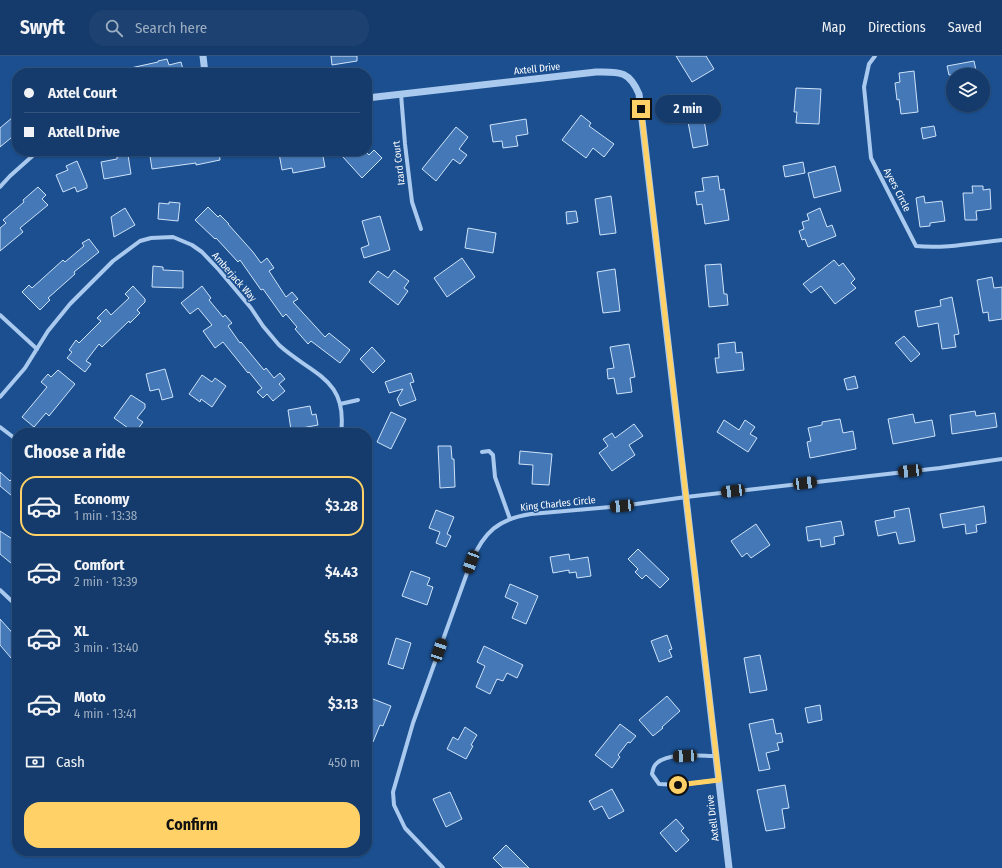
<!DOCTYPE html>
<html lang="en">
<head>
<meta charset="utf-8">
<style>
	:root { --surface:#143b6b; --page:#1d4271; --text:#f1f3f6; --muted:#9dadc1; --line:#33557e; --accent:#ffd166 }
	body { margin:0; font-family:"Fira Sans Condensed",sans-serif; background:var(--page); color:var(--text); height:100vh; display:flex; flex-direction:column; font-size:15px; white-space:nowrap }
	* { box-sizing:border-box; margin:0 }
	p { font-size:13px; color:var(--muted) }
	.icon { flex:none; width:22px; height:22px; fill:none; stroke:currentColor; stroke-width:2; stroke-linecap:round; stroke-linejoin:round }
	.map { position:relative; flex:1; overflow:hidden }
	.side { position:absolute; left:12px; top:372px; width:360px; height:428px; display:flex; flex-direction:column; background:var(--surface); border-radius:16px; box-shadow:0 1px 3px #0004,0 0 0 1px var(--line) }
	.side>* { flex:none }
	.banner { position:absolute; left:12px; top:12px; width:360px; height:88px; border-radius:16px; box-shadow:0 1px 3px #0004,0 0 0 1px var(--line); display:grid; align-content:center; height:88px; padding:0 12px; background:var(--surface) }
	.fabs { position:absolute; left:946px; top:12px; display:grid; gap:8px }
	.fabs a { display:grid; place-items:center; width:44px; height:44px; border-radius:50%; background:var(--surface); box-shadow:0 1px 3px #0004,0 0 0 1px var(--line); font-size:20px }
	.end { position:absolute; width:18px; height:18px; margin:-9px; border:5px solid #ffd166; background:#111; box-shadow:0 0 0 2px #111 }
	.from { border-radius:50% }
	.bubble { position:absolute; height:28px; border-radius:14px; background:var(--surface); box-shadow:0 1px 3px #0004,0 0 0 1px var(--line); font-size:13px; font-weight:700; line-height:28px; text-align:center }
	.car { position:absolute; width:12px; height:24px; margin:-12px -6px; border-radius:5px; box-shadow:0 0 3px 1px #0007; background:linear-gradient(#222 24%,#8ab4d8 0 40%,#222 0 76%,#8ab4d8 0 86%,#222 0) }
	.banner b { display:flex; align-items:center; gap:14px; height:38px; font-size:15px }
	.banner b+b { border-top:1px solid var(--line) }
	.banner i { width:10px; height:10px; background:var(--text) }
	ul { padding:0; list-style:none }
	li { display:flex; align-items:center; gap:12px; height:60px; margin:0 8px 6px; padding:0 4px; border:2px solid transparent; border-radius:16px }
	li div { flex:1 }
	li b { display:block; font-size:15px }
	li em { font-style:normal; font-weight:700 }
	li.current { border-color:var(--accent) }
	li>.icon { width:36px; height:36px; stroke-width:1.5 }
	h2 { padding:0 12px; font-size:18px; line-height:48px }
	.pay { display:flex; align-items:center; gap:10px; height:44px; padding:0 12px; font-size:15px }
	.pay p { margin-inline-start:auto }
	.primary-button { display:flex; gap:8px; margin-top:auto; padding:8px 12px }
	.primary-button a { flex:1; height:46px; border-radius:16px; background:var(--accent); color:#111; font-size:16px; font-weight:700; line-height:46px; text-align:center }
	header { display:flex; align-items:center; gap:24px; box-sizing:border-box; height:56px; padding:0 20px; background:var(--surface); border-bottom:1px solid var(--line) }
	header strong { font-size:19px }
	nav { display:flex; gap:22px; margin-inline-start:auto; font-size:14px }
	.search { width:280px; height:36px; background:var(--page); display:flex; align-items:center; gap:10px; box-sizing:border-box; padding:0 14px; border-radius:16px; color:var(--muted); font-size:15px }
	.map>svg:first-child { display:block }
	.building { fill:#4478b7; stroke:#cfe3fa }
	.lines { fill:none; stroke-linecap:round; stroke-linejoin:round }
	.minor { stroke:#a9c9ee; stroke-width:4 }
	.tertiary { stroke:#a9c9ee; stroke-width:7 }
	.route { stroke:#ffd166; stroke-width:5 }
	.labels { text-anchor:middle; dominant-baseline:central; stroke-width:3; stroke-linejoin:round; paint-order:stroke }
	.street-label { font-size:10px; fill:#fff; stroke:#1b4f8f }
</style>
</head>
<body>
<header>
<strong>Swyft</strong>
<div class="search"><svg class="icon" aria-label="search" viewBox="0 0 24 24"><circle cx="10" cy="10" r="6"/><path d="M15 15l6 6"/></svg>Search here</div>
<nav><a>Map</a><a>Directions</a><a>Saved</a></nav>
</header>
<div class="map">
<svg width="1002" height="812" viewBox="0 0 1002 812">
	<rect width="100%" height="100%" fill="#1b4f8f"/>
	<g class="building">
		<polygon points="331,0 357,0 357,5 332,9"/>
		<polygon points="676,0 706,0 714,13 692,26"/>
		<polygon points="167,3 169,9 181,6 184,17 126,17 126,13 158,6 158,5"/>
		<polygon points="974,5 977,19 949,19 947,10"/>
		<polygon points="914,15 918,56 901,58 899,43 897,44 895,27 900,26 899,17"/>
		<polygon points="796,32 821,33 819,68 796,67 797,56 794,56"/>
		<polygon points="702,51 708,89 693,92 688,66 683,67 681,55"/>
		<polygon points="581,59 591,67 589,70 614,88 604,101 593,92 586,102 562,84"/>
		<polygon points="13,61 17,66 17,77 0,91 0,72"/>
		<polygon points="526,63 528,78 516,80 518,90 503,92 502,85 493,86 490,69"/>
		<polygon points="934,70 936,80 923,83 921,72"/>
		<polygon points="456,71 468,81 459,93 467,99 460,108 453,103 436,125 422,113"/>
		<polygon points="374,94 382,102 362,122 342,100 347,95 365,95 369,99"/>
		<polygon points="163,95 219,95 220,104 196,109 196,107 152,113 150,100 163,98"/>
		<polygon points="293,95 293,98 309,95 322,95 325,111 293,117 292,112 282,114 279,97"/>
		<polygon points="128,99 131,118 104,123 101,106 117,103 117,101"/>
		<polygon points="77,105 87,129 87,132 77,136 75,131 63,136 56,119 68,114 66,110"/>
		<polygon points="803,106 805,117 785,121 783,110"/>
		<polygon points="835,110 841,135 814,142 808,117"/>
		<polygon points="718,120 720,134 724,133 729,164 705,168 702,148 697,149 695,136 704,135 702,122"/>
		<polygon points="972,130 983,130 983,134 990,133 991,153 976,155 977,164 965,164 963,137 973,137"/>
		<polygon points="38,131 46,139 42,143 48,149 20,172 23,176 0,195 0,172 6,167 3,164 24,146 23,144"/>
		<polygon points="611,140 616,177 600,179 595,143"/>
		<polygon points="924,140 925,147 942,145 945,165 930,167 930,170 920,171 916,142"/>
		<polygon points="169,146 180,147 178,165 158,163 159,147 169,148"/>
		<polygon points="208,151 218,161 220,159 229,168 228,168 253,196 261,207 267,202 274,212 269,215 286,241 292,236 298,243 293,246 325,281 329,277 350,294 340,307 311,285 308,288 295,273 297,271 286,258 283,261 263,233 261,234 240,204 238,206 216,182 215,183 195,164"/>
		<polygon points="125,152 135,169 114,181 111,161"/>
		<polygon points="820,152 827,171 832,169 836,180 808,191 805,183 802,184 799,175 804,173 802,166 809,164 807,158"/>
		<polygon points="576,155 578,166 567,168 566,156"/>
		<polygon points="380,160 390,194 364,202 361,192 369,189 362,165"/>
		<polygon points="468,172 496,177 493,197 465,192"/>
		<polygon points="89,183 99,196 74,216 75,218 48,242 50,244 40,254 22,236 29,229 32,232 63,204 65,206 84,190 82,187"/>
		<polygon points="462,202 475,221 447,241 434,222"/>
		<polygon points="834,204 839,210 843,207 855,223 851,227 856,232 835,248 821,230 811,237 803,228"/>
		<polygon points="721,208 724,238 727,238 728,249 709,251 705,209"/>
		<polygon points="153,210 163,211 163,214 183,215 183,232 152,231"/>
		<polygon points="615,213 620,255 603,257 597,216"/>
		<polygon points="394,214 409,225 404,232 408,235 398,249 369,226 378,215 388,222"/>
		<polygon points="992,221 994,232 1002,231 1002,263 989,265 988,256 983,257 977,224"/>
		<polygon points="133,230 145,243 145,246 137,254 140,257 130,267 129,265 102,291 99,288 86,305 91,308 85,316 67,302 72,296 69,294 76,284 79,287 101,265 97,262 106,253 111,259 129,242 125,238"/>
		<polygon points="202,230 211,242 209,244 223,261 225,259 232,267 228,270 240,287 241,286 264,314 266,312 274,322 280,317 285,323 279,328 285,335 273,345 267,338 263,342 257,336 262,332 249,316 248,317 223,286 215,292 203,275 212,269 198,252 190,258 181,247"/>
		<polygon points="952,241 959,278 954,279 956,291 942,293 938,267 918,271 915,255 941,250 940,244"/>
		<polygon points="904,280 920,298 911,306 895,287"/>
		<polygon points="735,286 736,297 742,296 744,314 717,317 715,302 719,302 718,288"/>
		<polygon points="629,288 635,321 630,322 632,336 617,338 614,322 608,323 607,313 614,312 610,291"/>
		<polygon points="372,291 385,305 373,317 360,303"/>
		<polygon points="165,313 173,341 162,344 159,333 150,335 146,318"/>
		<polygon points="58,314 75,328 49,360 46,357 34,371 22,361 47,331 41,326 48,318 51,321"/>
		<polygon points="411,317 414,326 410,327 416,344 400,350 397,343 403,333 389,337 385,326"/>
		<polygon points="202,319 212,326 215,322 226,330 212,351 201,343 200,346 189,338"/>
		<polygon points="855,320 858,332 847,334 844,323"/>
		<polygon points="131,339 145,348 145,352 137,362 143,366 135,377 114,362"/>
		<polygon points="310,350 312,359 316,358 318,369 291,374 288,354"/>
		<polygon points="975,355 976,360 995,357 997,371 952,378 950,359"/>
		<polygon points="391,356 406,363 391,393 377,386"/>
		<polygon points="913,358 915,367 932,364 935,380 893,388 888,363"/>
		<polygon points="840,363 843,377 853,375 856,393 810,402 807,386 811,385 808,372 822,369 822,366"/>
		<polygon points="724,364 739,374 745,364 755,371 750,378 757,382 748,396 717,376"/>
		<polygon points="634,368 643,380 629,389 635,399 612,415 599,397 608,390 603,383 612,377 615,382"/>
		<polygon points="438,390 451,390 452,403 454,403 455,431 440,432"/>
		<polygon points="520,395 552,398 549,429 532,428 533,409 519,408"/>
		<polygon points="0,416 10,425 17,417 17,444 0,430"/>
		<polygon points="984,450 986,467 976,469 977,476 966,478 965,468 943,472 940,458"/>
		<polygon points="909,452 915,485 899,488 896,476 878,480 875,465 895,461 894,455"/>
		<polygon points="436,454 454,461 447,478 451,480 446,491 436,487 440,476 429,472"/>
		<polygon points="841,465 844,479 834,481 835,488 821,491 820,483 808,485 806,471"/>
		<polygon points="756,468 770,489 751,502 747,497 742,501 731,485"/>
		<polygon points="0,475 17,486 17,512 0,498"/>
		<polygon points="638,493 669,523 660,532 646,519 642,523 635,516 638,513 628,503"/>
		<polygon points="569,498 570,504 588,501 591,520 577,522 576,516 569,517 569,514 553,517 550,501"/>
		<polygon points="411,515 430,522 427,529 433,531 427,549 402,540"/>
		<polygon points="510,528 538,540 526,568 512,562 518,547 505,541"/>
		<polygon points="0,563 17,582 17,609 0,589"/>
		<polygon points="667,579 672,593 669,594 672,601 659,606 651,585"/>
		<polygon points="396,582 411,587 403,613 388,608"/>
		<polygon points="484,590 523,609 517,622 507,617 503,625 497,623 490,638 476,631 485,610 477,606"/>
		<polygon points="760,599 767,634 750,637 744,602"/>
		<polygon points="667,640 680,655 662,671 663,672 653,680 639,664"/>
		<polygon points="373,643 391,650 383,670 380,669 373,686 367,683 367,649 370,650"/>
		<polygon points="820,649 822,664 808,667 805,652"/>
		<polygon points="773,663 776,678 781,677 783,686 777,687 779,694 766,697 770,713 759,715 749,668"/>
		<polygon points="620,668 636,680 630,687 628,686 618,699 620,701 612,712 595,699"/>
		<polygon points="465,671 477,679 471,689 473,690 466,703 447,693 453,681 458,684"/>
		<polygon points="785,729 789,752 782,753 785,772 766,775 757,734"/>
		<polygon points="612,733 624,755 609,763 602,750 594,754 589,745"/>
		<polygon points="450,736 462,763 446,771 433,743"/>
		<polygon points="676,763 684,772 681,775 689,784 676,796 660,777"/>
		<polygon points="506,789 529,812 503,812 493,802"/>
	</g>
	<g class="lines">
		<g class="minor">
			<path d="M875,0L869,8L864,31L871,102L916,190C944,193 974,187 1002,184"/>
			<polyline points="401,38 405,88 412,146 421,173"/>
			<polyline points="0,131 10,120 38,95"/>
			<polyline points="0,259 37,293"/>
			<path d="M0,341L25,312L48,275L70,248L113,205L140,185L151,182L173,181L192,189L202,196L219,214L251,252L263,270L279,289C312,319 348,322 341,377"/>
			<polyline points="340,348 358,344"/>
			<polyline points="0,371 17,384"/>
			<polyline points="482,396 489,395 493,399 495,421 510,463"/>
			<polyline points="0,534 17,550"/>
			<path d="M716,700C701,700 669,696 657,707C653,710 653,714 652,718L659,728L678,729L719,724"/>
			<path d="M443,812L405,772L394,749L393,736L413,667L471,506C484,476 498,463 531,458L622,450L686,441L940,412L1002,403"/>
		</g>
		<g class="tertiary">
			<polyline points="203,0 205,17"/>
			<path d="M367,42L596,16C619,16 629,14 639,38L729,812"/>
		</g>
	</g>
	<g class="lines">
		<polyline class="route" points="641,53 719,724 678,729"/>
	</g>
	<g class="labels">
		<g class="street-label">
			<text transform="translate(537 13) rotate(-6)">Axtell Drive</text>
			<text transform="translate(399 107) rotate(-97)">Izard Court</text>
			<text transform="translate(897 134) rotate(63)">Ayers Circle</text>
			<text transform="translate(234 221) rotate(49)">Amberjack Way</text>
			<text transform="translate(558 448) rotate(-6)">King Charles Circle</text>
			<text transform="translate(713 762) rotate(-97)">Axtell Drive</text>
		</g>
	</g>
</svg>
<div class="fabs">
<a><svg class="icon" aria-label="layers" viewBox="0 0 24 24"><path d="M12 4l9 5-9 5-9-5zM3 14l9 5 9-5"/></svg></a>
</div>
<i class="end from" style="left:678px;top:729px"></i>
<i class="end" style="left:641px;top:53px"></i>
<div class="bubble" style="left:655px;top:39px;width:66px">2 min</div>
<i class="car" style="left:910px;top:415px;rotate:264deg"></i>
<i class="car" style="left:805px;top:427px;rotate:83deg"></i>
<i class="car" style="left:733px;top:435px;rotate:263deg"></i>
<i class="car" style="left:622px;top:450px;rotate:265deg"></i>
<i class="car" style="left:471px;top:506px;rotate:200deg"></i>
<i class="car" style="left:439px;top:594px;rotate:19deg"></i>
<i class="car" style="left:685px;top:700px;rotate:267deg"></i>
<div class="banner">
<b><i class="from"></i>Axtel Court</b>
<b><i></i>Axtell Drive</b>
</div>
<section class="side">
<h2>Choose a ride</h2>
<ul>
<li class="current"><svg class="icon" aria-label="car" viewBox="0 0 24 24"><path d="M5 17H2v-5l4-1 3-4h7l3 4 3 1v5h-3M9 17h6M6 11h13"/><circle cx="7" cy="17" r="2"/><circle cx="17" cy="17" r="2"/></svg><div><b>Economy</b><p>1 min · 13:38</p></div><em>$3.28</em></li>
<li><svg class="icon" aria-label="car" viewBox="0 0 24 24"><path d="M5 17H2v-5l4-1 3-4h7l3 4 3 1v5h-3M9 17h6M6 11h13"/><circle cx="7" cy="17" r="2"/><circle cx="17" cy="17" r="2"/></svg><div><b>Comfort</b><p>2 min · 13:39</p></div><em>$4.43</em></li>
<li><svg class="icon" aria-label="car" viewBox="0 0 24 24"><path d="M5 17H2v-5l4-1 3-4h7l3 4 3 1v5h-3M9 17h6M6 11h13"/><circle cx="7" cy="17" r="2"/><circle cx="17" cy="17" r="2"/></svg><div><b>XL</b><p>3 min · 13:40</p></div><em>$5.58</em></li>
<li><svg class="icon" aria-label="car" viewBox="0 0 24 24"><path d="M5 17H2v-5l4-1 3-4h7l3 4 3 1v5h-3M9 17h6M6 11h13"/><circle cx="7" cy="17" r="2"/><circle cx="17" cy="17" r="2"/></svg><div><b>Moto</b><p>4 min · 13:41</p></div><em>$3.13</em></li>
</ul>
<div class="pay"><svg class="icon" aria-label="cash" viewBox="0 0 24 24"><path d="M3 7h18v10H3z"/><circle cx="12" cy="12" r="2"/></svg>Cash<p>450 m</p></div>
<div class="primary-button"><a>Confirm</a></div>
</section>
</div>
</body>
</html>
